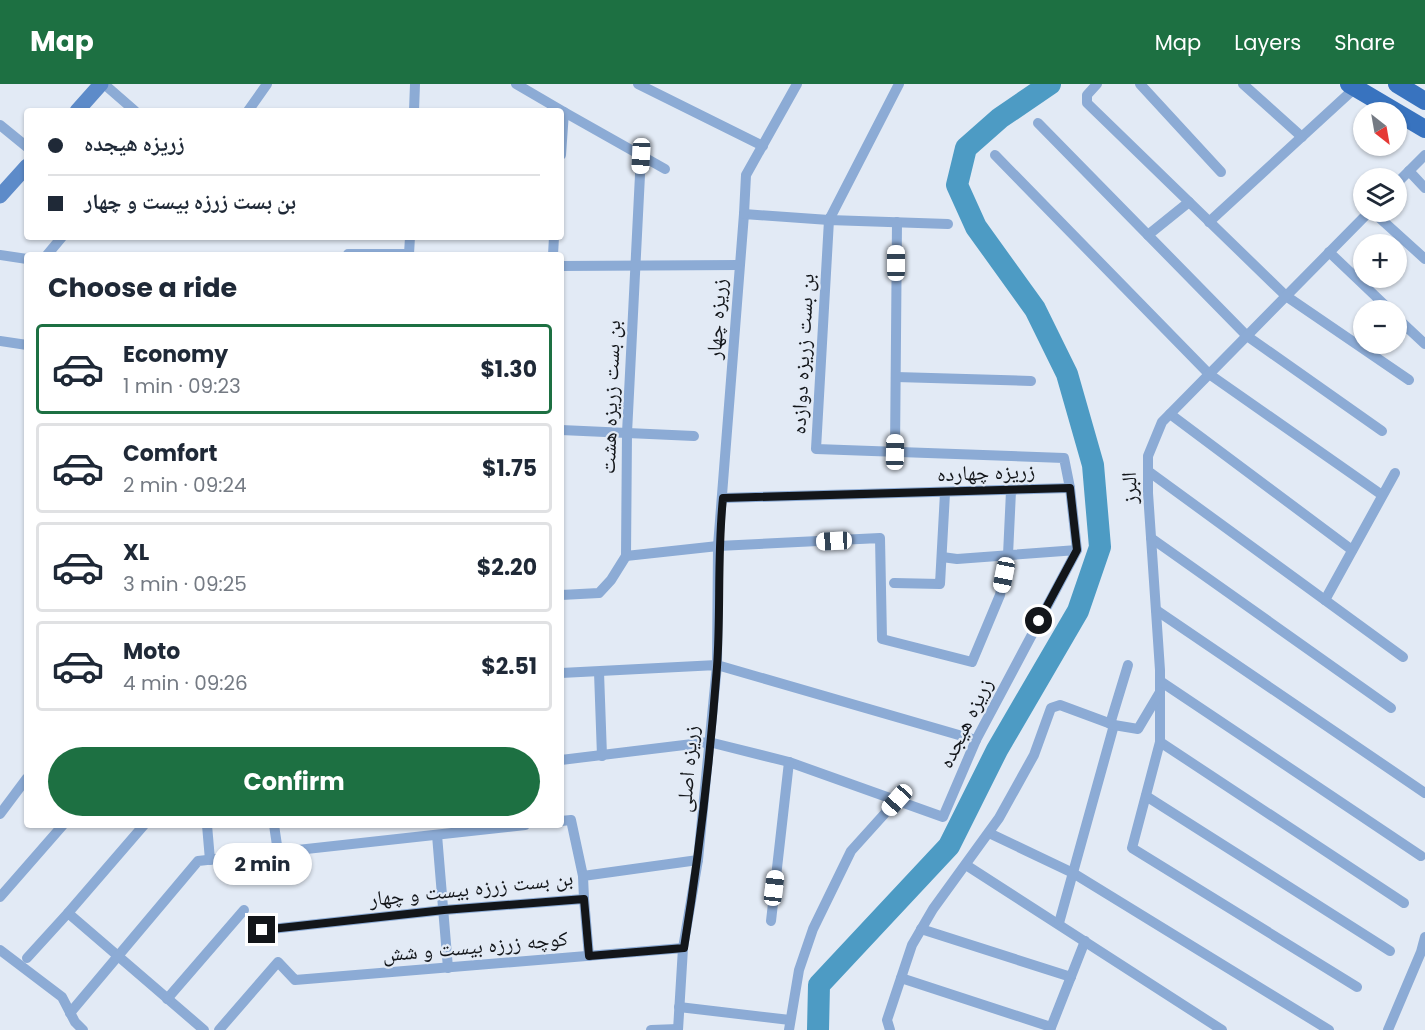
<!DOCTYPE html>
<html lang="en">
<head>
<meta charset="utf-8">
<style>
	:root { --surface:#fff; --page:#f6f6f7; --text:#1f2937; --muted:#747a83; --line:#e0e1e3; --accent:#1d7042 }
	body { margin:0; font-family:Poppins,"Noto Naskh Arabic",sans-serif; background:var(--page); color:var(--text); height:100vh; display:flex; flex-direction:column; font-size:22px; white-space:nowrap }
	* { box-sizing:border-box; margin:0 }
	p { font-size:20px; color:var(--muted) }
	.icon { flex:none; width:33px; height:33px; fill:none; stroke:currentColor; stroke-width:2; stroke-linecap:round; stroke-linejoin:round }
	.map { position:relative; flex:1; overflow:hidden }
	.side { position:absolute; left:24px; top:168px; width:540px; height:576px; display:flex; flex-direction:column; background:var(--surface); border-radius:6px; box-shadow:0 2px 4px #0004 }
	.side>* { flex:none }
	.guide { position:absolute; left:24px; top:24px; width:540px; height:132px; border-radius:6px; box-shadow:0 2px 4px #0004; display:grid; align-content:center; height:132px; padding:0 24px; background:var(--surface) }
	.needle { width:39px; rotate:149deg }
	.controls { position:absolute; left:1353px; top:18px; display:grid; gap:12px }
	.controls a { display:grid; place-items:center; width:54px; height:54px; border-radius:50%; background:var(--surface); box-shadow:0 2px 4px #0004; font-size:30px }
	.end { position:absolute; width:27px; height:27px; margin:-14px; border:8px solid #13161a; background:#fff; box-shadow:0 0 0 3px #fff }
	.from { border-radius:50% }
	.bubble { position:absolute; height:42px; border-radius:21px; background:var(--surface); box-shadow:0 2px 4px #0004; font-size:20px; font-weight:700; line-height:42px; text-align:center }
	.car { position:absolute; width:18px; height:36px; margin:-18px -9px; border-radius:8px; box-shadow:0 0 4px 2px #0007; background:linear-gradient(#fff 24%,#345 0 40%,#fff 0 76%,#345 0 86%,#fff 0) }
	.guide b { display:flex; align-items:center; gap:21px; height:57px; font-size:22px }
	.guide b+b { border-top:2px solid var(--line) }
	.guide i { width:15px; height:15px; background:var(--text) }
	ul { padding:0; list-style:none }
	li { display:flex; align-items:center; gap:18px; height:90px; margin:0 12px 9px; padding:0 12px; border:3px solid var(--line); border-radius:6px }
	li div { flex:1 }
	li b { display:block; font-size:22px }
	li em { font-style:normal; font-weight:700 }
	li.active { border-color:var(--accent) }
	li>.icon { width:54px; height:54px; stroke-width:1.5 }
	h2 { padding:0 24px; font-size:27px; line-height:72px }
	.button { display:flex; gap:12px; margin-top:auto; padding:12px 24px }
	.button a { flex:1; height:69px; border-radius:36px; background:var(--accent); color:#fff; font-size:24px; font-weight:700; line-height:69px; text-align:center }
	header { display:flex; align-items:center; gap:36px; box-sizing:border-box; height:84px; padding:0 30px; background:var(--accent); color:#fff }
	header strong { font-size:28px }
	nav { display:flex; gap:33px; margin-inline-start:auto; font-size:21px }
	.map>svg:first-child { display:block }
	.lines { fill:none; stroke-linecap:round; stroke-linejoin:round }
	.river { stroke:#4d9bc4; stroke-width:22 }
	.minor { stroke:#8cabd5; stroke-width:10 }
	.secondary { stroke:#5d8bc9; stroke-width:15 }
	.primary { stroke:#3873bf; stroke-width:18 }
	.route { stroke:#13161a; stroke-width:8 }
	.labels { text-anchor:middle; dominant-baseline:central; stroke-width:4.5; stroke-linejoin:round; paint-order:stroke }
	.street-label { font-size:21px; fill:#13161a; stroke:#e2eaf5 }
</style>
</head>
<body>
<header>
<strong>Map</strong>
<nav><a>Map</a><a>Layers</a><a>Share</a></nav>
</header>
<div class="map">
<svg width="1425" height="946" viewBox="0 0 1425 946">
	<rect width="100%" height="100%" fill="#e2eaf5"/>
	<g class="lines">
		<polyline class="river" points="818,946 819,901 949,762 997,666 1078,527 1100,463 1093,381 1067,290 1035,225 976,143 957,101 966,64 1000,34 1050,0"/>
		<g class="minor">
			<polyline points="104,0 135,27"/>
			<polyline points="516,0 564,28"/>
			<polyline points="638,0 763,62"/>
			<polyline points="899,0 829,136 744,130 718,462 717,581 976,656"/>
			<polyline points="1097,0 1087,11 1087,19 1286,212 1409,296"/>
			<polyline points="1140,0 1221,88"/>
			<polyline points="1243,0 1302,53"/>
			<polyline points="248,27 267,0"/>
			<polyline points="414,27 415,0"/>
			<polyline points="1038,39 1247,252 1382,347"/>
			<polyline points="0,41 27,63"/>
			<polyline points="561,71 564,28 665,85"/>
			<polyline points="995,71 1209,290 1382,411"/>
			<polyline points="1409,87 1425,104"/>
			<polyline points="1396,100 1425,71"/>
			<polyline points="1373,128 1425,175"/>
			<polyline points="744,130 746,91 797,0"/>
			<polyline points="1209,138 1355,4"/>
			<polyline points="948,140 829,136 816,365 1064,374 1070,404 1077,466"/>
			<polyline points="1148,151 1189,118"/>
			<polyline points="1329,168 1390,226"/>
			<polyline points="348,170 409,170 410,153"/>
			<polyline points="0,171 27,175"/>
			<polyline points="47,171 62,153"/>
			<polyline points="553,171 554,153"/>
			<polyline points="561,182 739,181"/>
			<polyline points="1396,233 1425,260"/>
			<polyline points="0,257 27,261"/>
			<polyline points="896,293 1031,297"/>
			<polyline points="1170,330 1352,466"/>
			<polyline points="561,346 694,352"/>
			<polyline points="895,368 897,138"/>
			<polyline points="1148,387 1403,573"/>
			<polyline points="723,414 1070,404"/>
			<polyline points="1151,454 1391,624"/>
			<polyline points="626,472 718,462 880,454 882,555 972,578 1000,511 1008,471 1011,407"/>
			<polyline points="894,499 940,500 945,409"/>
			<polyline points="561,511 599,509 611,496 626,472 627,349 641,71"/>
			<polyline points="1325,516 1395,389"/>
			<polyline points="1156,526 1425,709"/>
			<polyline points="599,588 602,672"/>
			<polyline points="561,589 717,581 698,776 683,864 678,946"/>
			<polyline points="1160,597 1421,772"/>
			<polyline points="1110,640 1128,581"/>
			<polyline points="1160,658 1404,819"/>
			<polyline points="561,676 709,658 789,678 943,733 976,656 1077,466 957,475 942,473"/>
			<polyline points="1146,712 1390,867"/>
			<polyline points="0,730 27,694"/>
			<polyline points="561,737 571,736 583,792"/>
			<polyline points="207,741 210,776"/>
			<polyline points="274,741 278,768"/>
			<polyline points="989,749 1073,789 1329,946"/>
			<polyline points="437,751 448,884"/>
			<polyline points="966,781 1222,946"/>
			<polyline points="0,813 63,741"/>
			<polyline points="584,815 589,872"/>
			<polyline points="68,829 144,741"/>
			<polyline points="771,837 789,678"/>
			<polyline points="1059,839 1114,641"/>
			<polyline points="921,845 1071,893"/>
			<polyline points="262,846 444,826 584,815 583,792 698,776"/>
			<polyline points="0,866 62,913 75,938 83,946"/>
			<polyline points="27,874 68,829 204,946"/>
			<polyline points="901,894 1051,943"/>
			<polyline points="1357,903 1132,764 1160,658 1160,586 1148,409 1148,372 1162,338 1369,128"/>
			<polyline points="167,915 244,826"/>
			<polyline points="679,923 790,936"/>
			<polyline points="70,929 198,777 525,741"/>
			<polyline points="219,946 278,878 295,896 683,864"/>
			<polyline points="651,946 678,945"/>
			<polyline points="789,946 799,886 813,845 851,767 897,716"/>
			<polyline points="890,946 887,936 912,861 933,825 999,734 1034,671 1051,624 1060,621 1114,641 1138,645 1160,608"/>
			<polyline points="1050,946 1085,857"/>
			<polyline points="1388,946 1421,868 1425,853"/>
		</g>
		<g class="secondary">
			<polyline points="77,27 101,0"/>
			<polyline points="0,112 27,82"/>
		</g>
		<g class="primary">
			<polyline points="1349,0 1425,45"/>
			<polyline points="1397,0 1425,17"/>
		</g>
	</g>
	<g class="lines">
		<path class="route" d="M262,846L444,826L584,815L589,872L684,864C699,771 710,677 717,583C721,527 717,471 723,414L1070,404L1077,466L1039,537"/>
	</g>
	<g class="labels">
		<g class="street-label">
			<text transform="translate(716 235) rotate(-86)">زریزه چهار</text>
			<text transform="translate(802 270) rotate(-87)">بن بست زریزه دوازده</text>
			<text transform="translate(610 313) rotate(-88)">بن بست زریزه هشت</text>
			<text transform="translate(986 388) rotate(-2)">زریزه چهارده</text>
			<text transform="translate(1129 404) rotate(-92)">البرز</text>
			<text transform="translate(965 639) rotate(-64)">زریزه هیجده</text>
			<text transform="translate(687 685) rotate(-85)">زریزه اصلی</text>
			<text transform="translate(471 804) rotate(-6)">بن بست زرزه بیست و چهار</text>
			<text transform="translate(475 862) rotate(-5)">کوچه زرزه بیست و شش</text>
		</g>
	</g>
</svg>
<div class="controls">
<a><svg class="needle" viewBox="-14 -14 28 28"><path d="M0-13l5 13h-10z" fill="#e53935"/><path d="M0 13l5-13h-10z" fill="#747a83"/></svg></a>
<a><svg class="icon" aria-label="layers" viewBox="0 0 24 24"><path d="M12 4l9 5-9 5-9-5zM3 14l9 5 9-5"/></svg></a>
<a>+</a>
<a>−</a>
</div>
<i class="end from" style="left:1039px;top:537px"></i>
<i class="end" style="left:262px;top:846px"></i>
<div class="bubble" style="left:213px;top:759px;width:99px">2 min</div>
<i class="car" style="left:641px;top:72px;rotate:183deg"></i>
<i class="car" style="left:896px;top:179px;rotate:0deg"></i>
<i class="car" style="left:895px;top:368px;rotate:1deg"></i>
<i class="car" style="left:834px;top:457px;rotate:267deg"></i>
<i class="car" style="left:1004px;top:491px;rotate:191deg"></i>
<i class="car" style="left:897px;top:716px;rotate:222deg"></i>
<i class="car" style="left:774px;top:804px;rotate:7deg"></i>
<div class="guide">
<b><i class="from"></i>زریزه هیجده</b>
<b><i></i>بن بست زرزه بیست و چهار</b>
</div>
<section class="side">
<h2>Choose a ride</h2>
<ul>
<li class="active"><svg class="icon" aria-label="car" viewBox="0 0 24 24"><path d="M5 17H2v-5l4-1 3-4h7l3 4 3 1v5h-3M9 17h6M6 11h13"/><circle cx="7" cy="17" r="2"/><circle cx="17" cy="17" r="2"/></svg><div><b>Economy</b><p>1 min · 09:23</p></div><em>$1.30</em></li>
<li><svg class="icon" aria-label="car" viewBox="0 0 24 24"><path d="M5 17H2v-5l4-1 3-4h7l3 4 3 1v5h-3M9 17h6M6 11h13"/><circle cx="7" cy="17" r="2"/><circle cx="17" cy="17" r="2"/></svg><div><b>Comfort</b><p>2 min · 09:24</p></div><em>$1.75</em></li>
<li><svg class="icon" aria-label="car" viewBox="0 0 24 24"><path d="M5 17H2v-5l4-1 3-4h7l3 4 3 1v5h-3M9 17h6M6 11h13"/><circle cx="7" cy="17" r="2"/><circle cx="17" cy="17" r="2"/></svg><div><b>XL</b><p>3 min · 09:25</p></div><em>$2.20</em></li>
<li><svg class="icon" aria-label="car" viewBox="0 0 24 24"><path d="M5 17H2v-5l4-1 3-4h7l3 4 3 1v5h-3M9 17h6M6 11h13"/><circle cx="7" cy="17" r="2"/><circle cx="17" cy="17" r="2"/></svg><div><b>Moto</b><p>4 min · 09:26</p></div><em>$2.51</em></li>
</ul>
<div class="button"><a>Confirm</a></div>
</section>
</div>
</body>
</html>
